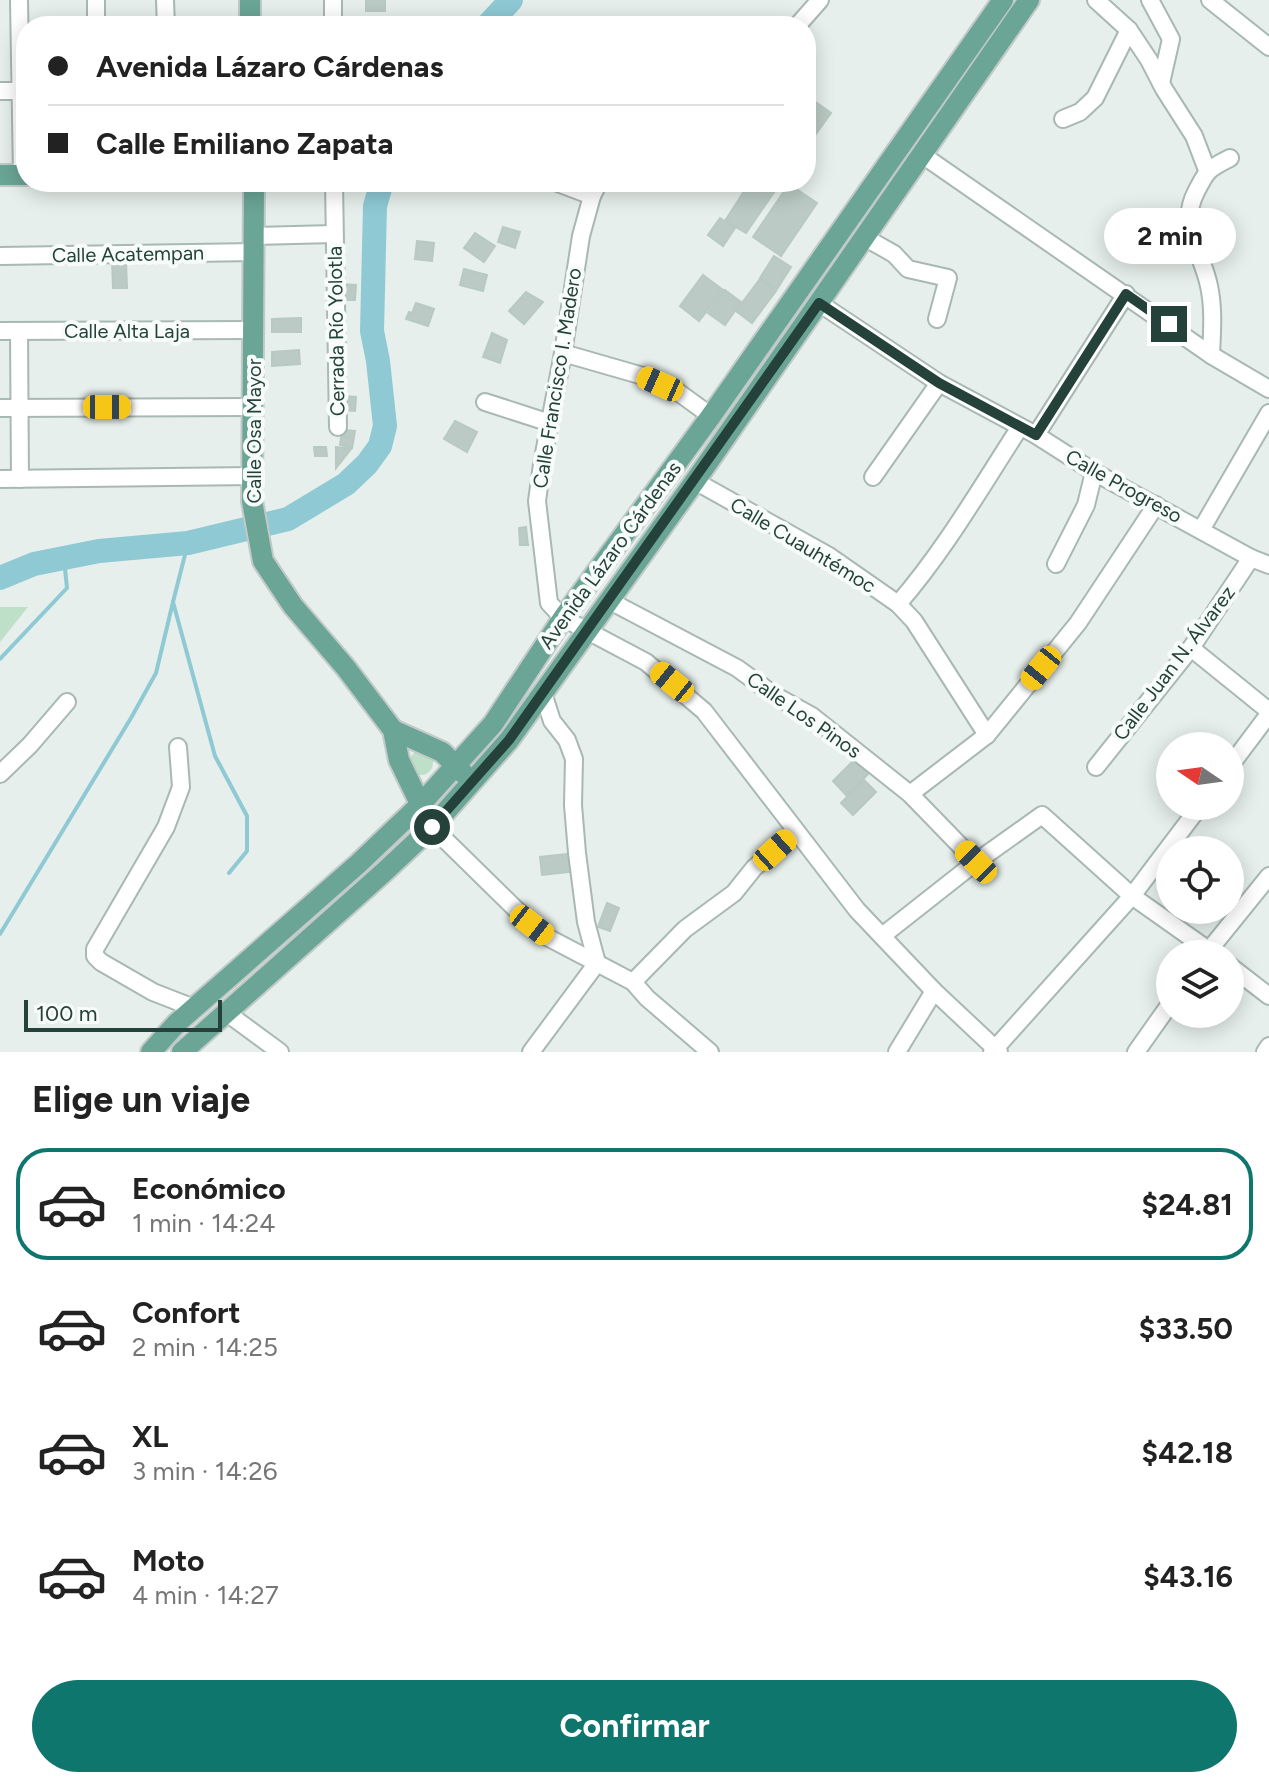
<!DOCTYPE html>
<html lang="es">
<head>
<meta charset="utf-8">
<style>
	:root { --surface:#fff; --page:#f2f2f2; --text:#222; --muted:#767676; --line:#e0e0e0; --accent:#0f766e }
	body { margin:0; font-family:Figtree,sans-serif; background:var(--page); color:var(--text); height:100vh; display:flex; flex-direction:column; font-size:30px; white-space:nowrap }
	* { box-sizing:border-box; margin:0 }
	p { font-size:26px; color:var(--muted) }
	.icon { flex:none; width:44px; height:44px; fill:none; stroke:currentColor; stroke-width:2; stroke-linecap:round; stroke-linejoin:round }
	.map { position:relative; height:1052px; overflow:hidden }
	.details { display:flex; flex-direction:column; background:var(--surface); flex:1 }
	.details>* { flex:none }
	.banner { position:absolute; left:16px; top:16px; width:800px; height:176px; border-radius:32px; box-shadow:0 4px 20px #0003; display:grid; align-content:center; height:176px; padding:0 32px; background:var(--surface) }
	.needle { width:52px; rotate:283deg }
	.controls { position:absolute; left:1156px; top:732px; display:grid; gap:16px }
	.controls a { display:grid; place-items:center; width:88px; height:88px; border-radius:50%; background:var(--surface); box-shadow:0 4px 20px #0003; font-size:40px }
	.scale { position:absolute; left:24px; bottom:20px; width:198px; box-sizing:border-box; padding-left:8px; border:4px solid #24423a; border-top:0; font-size:22px; line-height:28px; white-space:nowrap; color:#24423a; -webkit-text-stroke:6px #f7fbf9; paint-order:stroke }
	.end { position:absolute; width:36px; height:36px; margin:-18px; border:10px solid #24423a; background:#fff; box-shadow:0 0 0 4px #fff }
	.from { border-radius:50% }
	.bubble { position:absolute; height:56px; border-radius:28px; background:var(--surface); box-shadow:0 4px 20px #0003; font-size:26px; font-weight:700; line-height:56px; text-align:center }
	.car { position:absolute; width:24px; height:48px; margin:-24px -12px; border-radius:10px; box-shadow:0 0 6px 2px #0007; background:linear-gradient(#f5c518 24%,#345 0 40%,#f5c518 0 76%,#345 0 86%,#f5c518 0) }
	.banner b { display:flex; align-items:center; gap:28px; height:76px; font-size:30px }
	.banner b+b { border-top:2px solid var(--line) }
	.banner i { width:20px; height:20px; background:var(--text) }
	ul { padding:0; list-style:none }
	li { display:flex; align-items:center; gap:24px; height:112px; margin:0 16px 12px; padding:0 16px; border:4px solid transparent; border-radius:32px }
	li div { flex:1 }
	li b { display:block; font-size:30px }
	li em { font-style:normal; font-weight:700 }
	li.selected { border-color:var(--accent) }
	li>.icon { width:72px; height:72px; stroke-width:1.5 }
	h2 { padding:0 32px; font-size:36px; line-height:96px }
	.button { display:flex; gap:16px; margin-top:auto; padding:16px 32px }
	.button a { flex:1; height:92px; border-radius:48px; background:var(--accent); color:#fff; font-size:32px; font-weight:700; line-height:92px; text-align:center }
	.map>svg:first-child { display:block }
	.green { fill:#bfe0c8 }
	.lines { fill:none; stroke-linecap:round; stroke-linejoin:round }
	.stream { stroke:#8ec9d4; stroke-width:4 }
	.river { stroke:#8ec9d4; stroke-width:24 }
	.building { fill:#bbcac4; stroke:#b8c9c2; stroke-width:2 }
	.minor-casing { stroke:#a8b8b2; stroke-width:20 }
	.major-casing { stroke:#c2cac8; stroke-width:24 }
	.minor { stroke:#fff; stroke-width:16 }
	.major { stroke:#6aa596; stroke-width:20 }
	.route { stroke:#24423a; stroke-width:10 }
	.labels { text-anchor:middle; dominant-baseline:central; stroke-width:8; stroke-linejoin:round; paint-order:stroke }
	.street-label { font-size:20px; fill:#24423a; stroke:#f7fbf9 }
</style>
</head>
<body>
<div class="map">
<svg width="1269" height="1052" viewBox="0 0 1269 1052">
	<rect width="100%" height="100%" fill="#e6efeb"/>
	<g class="green">
		<polygon points="0,607 28,607 0,642"/>
		<circle cx="421" cy="763" r="12"/>
	</g>
	<g class="lines">
		<g class="stream">
			<polyline points="188,543 173,602 215,756 247,816 247,851 229,873"/>
			<polyline points="0,659 67,588 64,559"/>
			<polyline points="0,934 131,718 156,673 173,602"/>
		</g>
		<g class="river">
			<polyline points="487,26 511,0"/>
			<polyline points="0,578 34,564 99,551 188,543 288,519 346,484 367,464 380,446 385,426 378,361 372,331 375,206 382,182"/>
		</g>
	</g>
	<g class="building">
		<rect x="366" y="0" width="19" height="11"/>
		<polygon points="345,20 366,20 367,26 345,26"/>
		<polygon points="384,20 400,20 400,26 385,26"/>
		<polygon points="810,98 831,113 806,148 806,104"/>
		<polygon points="750,182 781,182 746,233 725,221"/>
		<polygon points="789,184 817,203 781,256 753,237"/>
		<polygon points="720,218 735,228 723,246 708,235"/>
		<polygon points="503,227 520,232 515,248 498,242"/>
		<polygon points="475,233 495,246 484,262 464,248"/>
		<polygon points="417,241 434,243 432,261 415,259"/>
		<polygon points="774,256 791,267 777,289 760,278"/>
		<polygon points="112,260 126,260 127,288 113,288"/>
		<polygon points="464,269 487,275 483,291 460,285"/>
		<polygon points="703,275 723,290 699,321 680,306"/>
		<polygon points="760,279 776,291 752,323 736,311"/>
		<polygon points="342,284 356,285 355,300 341,300"/>
		<polygon points="725,290 741,302 725,325 708,313"/>
		<polygon points="526,292 543,302 524,324 509,311"/>
		<polygon points="416,303 434,309 428,326 406,319 409,312 412,313"/>
		<polygon points="301,318 301,332 272,332 272,319"/>
		<polygon points="492,333 507,340 500,363 483,357"/>
		<polygon points="299,350 300,364 272,366 272,352"/>
		<polygon points="344,396 356,397 355,411 342,410"/>
		<polygon points="455,421 477,432 467,452 444,439"/>
		<polygon points="342,430 355,431 352,448 340,445"/>
		<polygon points="314,447 326,447 327,456 315,456"/>
		<polygon points="336,447 351,449 336,468"/>
		<polygon points="526,527 528,545 520,545 519,528"/>
		<polygon points="855,759 869,773 847,796 833,781"/>
		<polygon points="864,780 876,792 853,815 841,803"/>
		<polygon points="576,853 577,871 542,875 540,857"/>
		<polygon points="607,903 619,908 610,931 598,927"/>
	</g>
	<g class="lines">
		<defs>
			<g id="minor">
				<polyline points="19,0 22,175"/>
				<polyline points="96,0 96,26"/>
				<polyline points="165,0 166,26"/>
				<polyline points="333,0 333,26"/>
				<polyline points="1096,0 1129,30 1149,60 1164,89 1194,136 1207,170"/>
				<polyline points="1150,0 1171,39 1161,83"/>
				<polyline points="1210,0 1269,47"/>
				<polyline points="797,26 820,0"/>
				<polyline points="0,91 21,91"/>
				<polyline points="1063,119 1080,112 1095,98 1129,30"/>
				<polyline points="921,154 1211,355 1269,389"/>
				<polyline points="334,182 338,427"/>
				<polyline points="555,182 592,196"/>
				<polyline points="599,182 592,196 581,236 563,353 542,464 537,501 549,603 563,618 646,662 704,711 857,910 934,991 999,1052"/>
				<polyline points="255,236 334,234"/>
				<polyline points="864,237 894,254 908,269 948,278 937,319"/>
				<polyline points="0,256 255,252"/>
				<polyline points="819,303 939,383 1036,435 1094,472 1251,558 1269,565"/>
				<polyline points="0,331 254,330"/>
				<polyline points="19,331 20,479"/>
				<polyline points="563,353 643,376 678,392 711,416"/>
				<path d="M1211,355C1212,332 1214,309 1209,286C1202,251 1178,227 1196,192C1207,170 1208,169 1230,158"/>
				<polyline points="485,402 550,423"/>
				<polyline points="0,408 253,407"/>
				<polyline points="1036,435 1126,294"/>
				<polyline points="873,477 939,383"/>
				<polyline points="0,479 253,476"/>
				<polyline points="695,481 829,556 898,604 914,621 987,735"/>
				<polyline points="1201,530 1269,413"/>
				<polyline points="1056,564 1086,505 1094,472"/>
				<polyline points="608,600 737,668 774,695 812,716 910,794 976,862"/>
				<path d="M898,604C945,550 981,487 1020,427"/>
				<polyline points="1191,648 1269,711"/>
				<polyline points="543,693 552,721 567,740 574,759 573,805 577,853 586,922 597,963"/>
				<polyline points="178,747 181,787 166,827 95,949 95,956 101,962 153,992 194,1008"/>
				<polyline points="1230,766 1269,714"/>
				<polyline points="1096,767 1191,648 1251,558"/>
				<polyline points="0,774 30,745 67,702"/>
				<polyline points="910,794 987,735 1078,623 1156,505"/>
				<polyline points="432,827 532,925 547,937 633,982 647,998 710,1052"/>
				<polyline points="882,936 976,862 1042,815 1132,896 1214,954"/>
				<polyline points="1206,954 1269,876"/>
				<polyline points="1230,966 1269,996"/>
				<polyline points="633,982 685,929 734,893 754,868 795,832"/>
				<polyline points="227,1013 280,1052"/>
				<polyline points="531,1052 597,963"/>
				<polyline points="897,1052 934,991"/>
				<polyline points="992,1052 1132,896 1200,806"/>
				<polyline points="1136,1052 1170,1004"/>
				<polyline points="1265,1052 1269,1046"/>
			</g>
			<g id="major">
				<polyline points="250,0 250,26"/>
				<polyline points="0,175 26,175"/>
				<polyline points="254,182 252,501 263,561 293,606 346,668 393,730 399,760 425,814"/>
				<polyline points="393,730 442,752 464,774"/>
				<polyline points="151,1052 177,1023 358,864 420,805 493,724 563,618 711,416 1003,0"/>
				<polyline points="182,1052 384,872 432,827 509,740 695,481 1029,0"/>
			</g>
		</defs>
		<use href="#minor" class="minor-casing"/>
		<use href="#major" class="major-casing"/>
		<use href="#minor" class="minor"/>
		<use href="#major" class="major"/>
	</g>
	<g class="lines">
		<polyline class="route" points="432,827 509,740 819,303 939,383 1036,435 1126,294 1169,324"/>
	</g>
	<g class="labels">
		<g class="street-label">
			<text transform="translate(128 254) rotate(-1)">Calle Acatempan</text>
			<text x="127" y="331">Calle Alta Laja</text>
			<text transform="translate(336 331) rotate(-91)">Cerrada Río Yolotla</text>
			<text transform="translate(557 378) rotate(-81)">Calle Francisco I. Madero</text>
			<text transform="translate(254 431) rotate(-90)">Calle Osa Mayor</text>
			<text transform="translate(1124 486) rotate(29)">Calle Progreso</text>
			<text transform="translate(803 545) rotate(31)">Calle Cuauhtémoc</text>
			<text transform="translate(610 555) rotate(-54)">Avenida Lázaro Cárdenas</text>
			<text transform="translate(1174 663) rotate(-53)">Calle Juan N. Álvarez</text>
			<text transform="translate(804 715) rotate(35)">Calle Los Pinos</text>
		</g>
	</g>
</svg>
<div class="controls">
<a><svg class="needle" viewBox="-14 -14 28 28"><path d="M0-13l5 13h-10z" fill="#e53935"/><path d="M0 13l5-13h-10z" fill="#767676"/></svg></a>
<a><svg class="icon" aria-label="locate" viewBox="0 0 24 24"><circle cx="12" cy="12" r="6"/><path d="M12 2v4M12 18v4M2 12h4M18 12h4"/></svg></a>
<a><svg class="icon" aria-label="layers" viewBox="0 0 24 24"><path d="M12 4l9 5-9 5-9-5zM3 14l9 5 9-5"/></svg></a>
</div>
<div class="scale">100 m</div>
<i class="end from" style="left:432px;top:827px"></i>
<i class="end" style="left:1169px;top:324px"></i>
<div class="bubble" style="left:1104px;top:208px;width:132px">2 min</div>
<i class="car" style="left:660px;top:384px;rotate:294deg"></i>
<i class="car" style="left:107px;top:407px;rotate:90deg"></i>
<i class="car" style="left:1041px;top:668px;rotate:219deg"></i>
<i class="car" style="left:672px;top:682px;rotate:309deg"></i>
<i class="car" style="left:775px;top:850px;rotate:48deg"></i>
<i class="car" style="left:976px;top:862px;rotate:316deg"></i>
<i class="car" style="left:532px;top:925px;rotate:128deg"></i>
<div class="banner">
<b><i class="from"></i>Avenida Lázaro Cárdenas</b>
<b><i></i>Calle Emiliano Zapata</b>
</div>
</div>
<section class="details">
<h2>Elige un viaje</h2>
<ul>
<li class="selected"><svg class="icon" aria-label="car" viewBox="0 0 24 24"><path d="M5 17H2v-5l4-1 3-4h7l3 4 3 1v5h-3M9 17h6M6 11h13"/><circle cx="7" cy="17" r="2"/><circle cx="17" cy="17" r="2"/></svg><div><b>Económico</b><p>1 min · 14:24</p></div><em>$24.81</em></li>
<li><svg class="icon" aria-label="car" viewBox="0 0 24 24"><path d="M5 17H2v-5l4-1 3-4h7l3 4 3 1v5h-3M9 17h6M6 11h13"/><circle cx="7" cy="17" r="2"/><circle cx="17" cy="17" r="2"/></svg><div><b>Confort</b><p>2 min · 14:25</p></div><em>$33.50</em></li>
<li><svg class="icon" aria-label="car" viewBox="0 0 24 24"><path d="M5 17H2v-5l4-1 3-4h7l3 4 3 1v5h-3M9 17h6M6 11h13"/><circle cx="7" cy="17" r="2"/><circle cx="17" cy="17" r="2"/></svg><div><b>XL</b><p>3 min · 14:26</p></div><em>$42.18</em></li>
<li><svg class="icon" aria-label="car" viewBox="0 0 24 24"><path d="M5 17H2v-5l4-1 3-4h7l3 4 3 1v5h-3M9 17h6M6 11h13"/><circle cx="7" cy="17" r="2"/><circle cx="17" cy="17" r="2"/></svg><div><b>Moto</b><p>4 min · 14:27</p></div><em>$43.16</em></li>
</ul>
<div class="button"><a>Confirmar</a></div>
</section>
</body>
</html>
